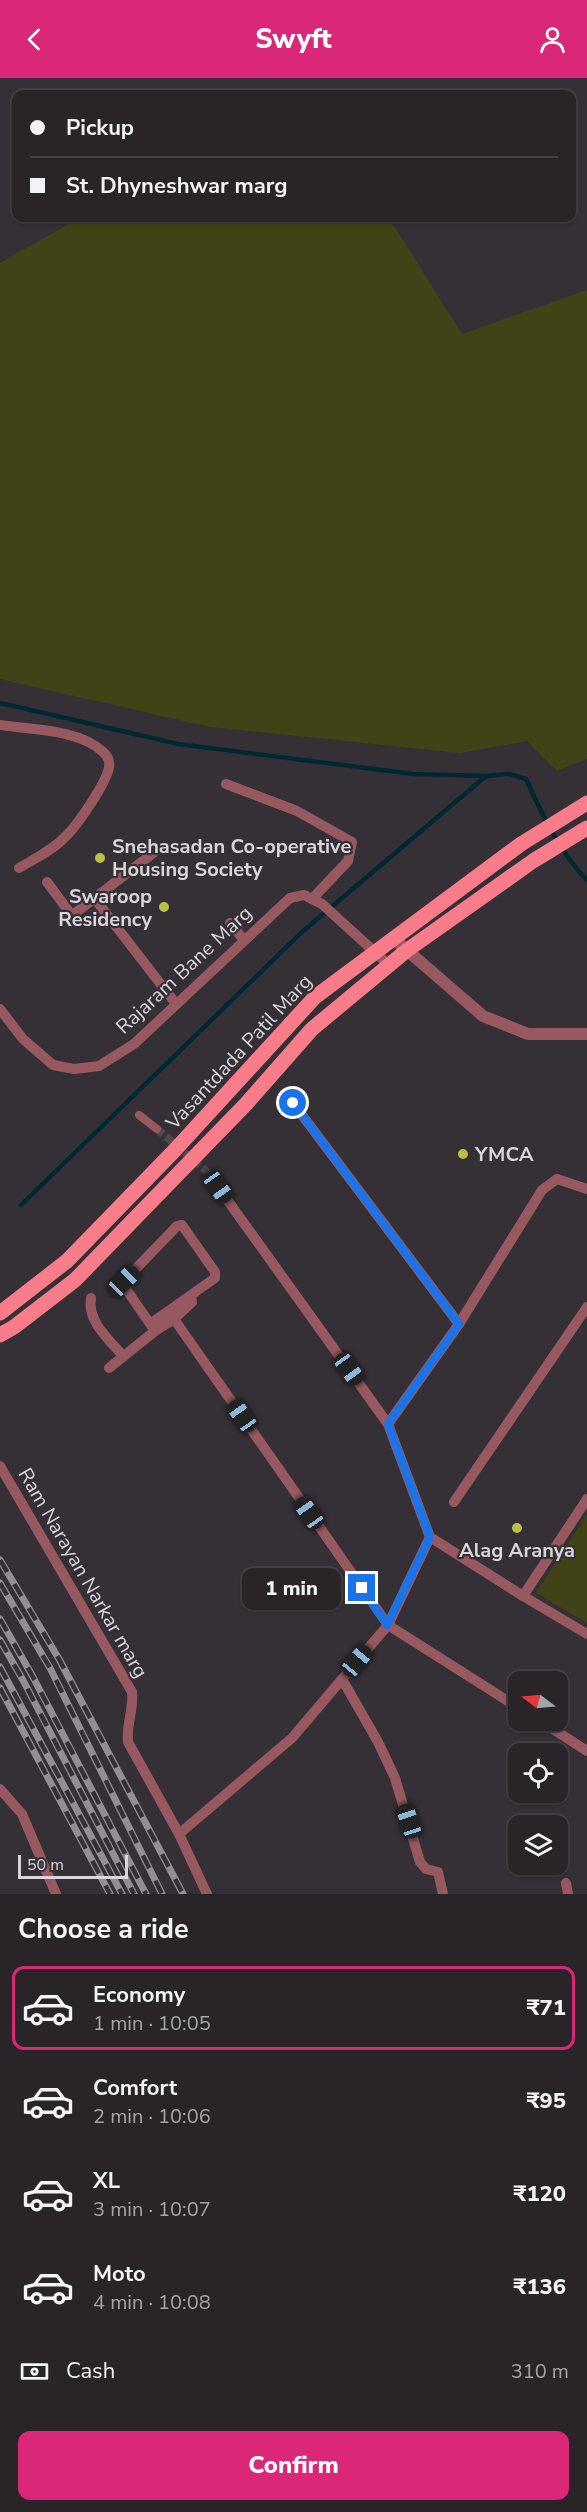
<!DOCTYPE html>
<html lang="en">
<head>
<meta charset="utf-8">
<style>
	:root { --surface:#282428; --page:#302c30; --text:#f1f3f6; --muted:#a5a4a8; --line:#444145; --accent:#db2777 }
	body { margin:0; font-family:"Nunito Sans",sans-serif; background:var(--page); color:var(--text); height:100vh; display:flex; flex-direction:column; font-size:22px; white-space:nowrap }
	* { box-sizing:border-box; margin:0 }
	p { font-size:20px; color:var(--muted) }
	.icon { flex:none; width:33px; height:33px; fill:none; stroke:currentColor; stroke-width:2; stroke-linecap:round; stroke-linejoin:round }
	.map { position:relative; height:1816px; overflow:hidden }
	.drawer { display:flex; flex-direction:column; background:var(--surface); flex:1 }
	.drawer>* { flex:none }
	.top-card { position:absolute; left:12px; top:12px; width:564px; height:132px; border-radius:12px; box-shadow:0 2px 4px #0004,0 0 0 2px var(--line); display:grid; align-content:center; height:132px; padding:0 18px; background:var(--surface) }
	.needle { width:39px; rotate:286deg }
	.fabs { position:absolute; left:508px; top:1593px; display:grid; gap:12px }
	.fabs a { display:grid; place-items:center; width:60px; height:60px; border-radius:12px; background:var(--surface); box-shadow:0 2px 4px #0004,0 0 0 2px var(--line); font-size:30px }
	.scale { position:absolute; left:18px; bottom:15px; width:110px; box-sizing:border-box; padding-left:6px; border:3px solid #d9d6da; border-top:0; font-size:16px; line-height:21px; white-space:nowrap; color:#d9d6da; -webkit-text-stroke:4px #353036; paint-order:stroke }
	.end { position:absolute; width:27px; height:27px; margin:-14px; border:8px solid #1a73e8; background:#fff; box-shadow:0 0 0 3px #fff }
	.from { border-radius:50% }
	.bubble { position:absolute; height:42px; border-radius:12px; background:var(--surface); box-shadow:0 2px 4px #0004,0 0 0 2px var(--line); font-size:20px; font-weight:800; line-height:42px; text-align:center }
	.car { position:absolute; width:18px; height:36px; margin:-18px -9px; border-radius:8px; box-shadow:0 0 4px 2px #0007; background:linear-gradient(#222 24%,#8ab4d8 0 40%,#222 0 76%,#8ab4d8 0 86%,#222 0) }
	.top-card b { display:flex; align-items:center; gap:21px; height:57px; font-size:22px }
	.top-card b+b { border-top:2px solid var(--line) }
	.top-card i { width:15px; height:15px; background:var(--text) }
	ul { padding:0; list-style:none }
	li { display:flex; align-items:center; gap:18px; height:84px; margin:0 12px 9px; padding:0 6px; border:3px solid transparent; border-radius:12px }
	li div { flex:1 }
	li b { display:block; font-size:22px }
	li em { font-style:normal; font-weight:800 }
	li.on { border-color:var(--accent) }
	li>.icon { width:54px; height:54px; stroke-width:1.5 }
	h2 { padding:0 18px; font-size:27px; line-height:72px }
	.pay { display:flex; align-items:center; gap:15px; height:66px; padding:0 18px; font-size:22px }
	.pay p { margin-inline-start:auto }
	.cta { display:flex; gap:12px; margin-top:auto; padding:12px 18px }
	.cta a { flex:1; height:69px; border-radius:12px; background:var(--accent); color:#fff; font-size:24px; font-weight:800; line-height:69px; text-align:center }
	header { display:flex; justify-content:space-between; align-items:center; height:78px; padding:0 18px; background:var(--accent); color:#fff; font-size:27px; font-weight:800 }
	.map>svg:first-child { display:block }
	.green { fill:#3f4316 }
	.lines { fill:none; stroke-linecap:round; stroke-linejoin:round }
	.stream { stroke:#002833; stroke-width:4.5 }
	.pedestrian-tunnel { stroke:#4e494f; stroke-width:8; stroke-dasharray:8 4; stroke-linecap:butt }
	.pedestrian { stroke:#97595f; stroke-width:8 }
	.minor { stroke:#97595f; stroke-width:10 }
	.tertiary { stroke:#97595f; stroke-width:12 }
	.primary { stroke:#f97c8b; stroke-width:15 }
	.rail-casing { stroke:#928e93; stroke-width:7 }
	.rail { stroke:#353036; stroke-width:4.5; stroke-dasharray:14; stroke-linecap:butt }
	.route { stroke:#1a73e8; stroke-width:8 }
	.poi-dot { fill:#bbc045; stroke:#353036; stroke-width:2 }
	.labels { text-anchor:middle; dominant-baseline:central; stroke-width:4.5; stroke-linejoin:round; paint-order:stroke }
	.poi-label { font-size:20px; font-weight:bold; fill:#d9d6da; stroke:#353036; text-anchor:start }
	.street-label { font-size:20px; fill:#d9d6da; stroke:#353036 }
</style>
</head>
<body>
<header><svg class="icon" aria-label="back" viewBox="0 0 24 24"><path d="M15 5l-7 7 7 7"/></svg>Swyft<svg class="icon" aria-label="person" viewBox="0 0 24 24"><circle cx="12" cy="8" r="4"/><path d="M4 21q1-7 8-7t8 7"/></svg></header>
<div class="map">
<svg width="587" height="1816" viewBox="0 0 587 1816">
	<rect width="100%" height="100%" fill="#353036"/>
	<g class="green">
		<polygon points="79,140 389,140 462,256 587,212 587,681 557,693 527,663 460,675 210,649 0,601 0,185"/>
		<polygon points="587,1436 587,1545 536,1515"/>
	</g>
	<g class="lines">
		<g class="stream">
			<path d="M0,625L178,666L413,696L486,698L509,696L526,701C542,736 560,775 587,802"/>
			<polyline points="21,1127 302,854 486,698"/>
		</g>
		<polyline class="pedestrian-tunnel" points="157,1051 212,1098"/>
		<g class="pedestrian">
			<polyline points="139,1037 157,1051"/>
			<polyline points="212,1098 218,1109"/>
		</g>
		<g class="minor">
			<path d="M0,647C32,652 77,651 102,673C107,677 110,683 109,689C107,704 77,748 65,759C53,772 34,781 19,790"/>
			<polyline points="226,706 297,733 352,764 348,783 312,821"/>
			<polyline points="47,804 70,835 74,836 161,769"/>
			<polyline points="95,821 176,926"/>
			<polyline points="230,845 244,862"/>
			<polyline points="0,931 23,961 53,987 74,991 99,988 134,966 290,820 304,817 322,826 389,887"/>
			<polyline points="293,1025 459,1246"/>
			<polyline points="218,1109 388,1346 430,1459 523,1518 587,1556"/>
			<path d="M91,1220C87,1244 109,1261 123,1278"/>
			<polyline points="170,1236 174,1241 192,1224 191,1218"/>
			<polyline points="150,1246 215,1200 215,1194 182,1147 177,1148 124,1203 124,1208 155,1253"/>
			<polyline points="109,1290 155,1253 174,1241 388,1547 519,1630"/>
			<polyline points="388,1346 459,1246 542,1112 557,1101 587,1111"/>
			<path d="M0,1388L132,1614C134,1632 126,1646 128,1664L179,1756L207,1816"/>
			<polyline points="454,1424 587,1229"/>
			<polyline points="523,1518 587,1421"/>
			<polyline points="342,1601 378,1664 395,1700 420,1784 426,1791 438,1794 443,1816"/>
			<polyline points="539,1642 587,1673"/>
			<polyline points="0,1711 22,1736 56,1816"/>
			<polyline points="179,1756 292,1660 388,1547 430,1459"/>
			<polyline points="566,1805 568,1816"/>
		</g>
		<polyline class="tertiary" points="394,861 483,938 528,956 587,956"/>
		<g class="primary">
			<polyline points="0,1235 67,1183 174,1073 315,919 521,766 587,725"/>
			<polyline points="0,1257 14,1249 75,1202 246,1026 312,951 406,873 533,783 587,750"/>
		</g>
		<defs>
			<g id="rail">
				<polyline points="0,1482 59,1581 183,1816"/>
				<polyline points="0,1505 50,1590 162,1816"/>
				<polyline points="0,1541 33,1599 146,1816"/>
				<polyline points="0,1562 24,1604 134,1816"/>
				<polyline points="0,1589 122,1816"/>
				<polyline points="0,1610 110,1816"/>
			</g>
		</defs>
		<use href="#rail" class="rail-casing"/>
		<use href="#rail" class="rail"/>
	</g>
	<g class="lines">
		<polyline class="route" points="293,1025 459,1246 388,1346 430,1459 387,1547 362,1510"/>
	</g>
	<g class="poi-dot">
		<circle cx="100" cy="780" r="6"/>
		<circle cx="164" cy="829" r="6"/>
		<circle cx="463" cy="1076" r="6"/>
		<circle cx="517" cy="1450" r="6"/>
	</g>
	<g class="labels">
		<g class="poi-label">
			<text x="112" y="768">Snehasadan Co-operative<tspan x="112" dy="23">Housing Society</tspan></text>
			<text x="152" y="818" text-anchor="end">Swaroop<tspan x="152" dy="23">Residency</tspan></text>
			<text x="475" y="1076">YMCA</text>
			<text x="517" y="1472" text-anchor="middle">Alag Aranya</text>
		</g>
		<g class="street-label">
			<text transform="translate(184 892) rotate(-43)">Rajaram Bane Marg</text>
			<text transform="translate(239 974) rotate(-47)">Vasantdada Patil Marg</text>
			<text transform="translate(83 1495) rotate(60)">Ram Narayan Narkar marg</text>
		</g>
	</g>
</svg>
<div class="fabs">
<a><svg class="needle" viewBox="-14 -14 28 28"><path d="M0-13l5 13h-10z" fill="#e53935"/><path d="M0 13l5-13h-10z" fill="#a5a4a8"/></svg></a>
<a><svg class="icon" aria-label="locate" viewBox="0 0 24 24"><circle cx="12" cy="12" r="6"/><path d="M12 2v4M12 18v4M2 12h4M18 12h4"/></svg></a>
<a><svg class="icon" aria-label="layers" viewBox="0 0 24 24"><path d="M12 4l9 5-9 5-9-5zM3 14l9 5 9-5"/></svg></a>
</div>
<div class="scale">50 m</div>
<i class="end from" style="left:293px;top:1025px"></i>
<i class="end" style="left:362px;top:1510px"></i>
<div class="bubble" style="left:242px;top:1490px;width:99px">1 min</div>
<i class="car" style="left:218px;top:1109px;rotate:145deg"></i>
<i class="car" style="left:124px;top:1203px;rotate:45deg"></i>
<i class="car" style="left:349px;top:1291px;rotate:144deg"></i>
<i class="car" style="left:242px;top:1338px;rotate:325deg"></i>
<i class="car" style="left:309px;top:1435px;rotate:325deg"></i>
<i class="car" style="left:357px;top:1583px;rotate:40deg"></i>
<i class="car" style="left:409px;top:1743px;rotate:342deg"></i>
<div class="top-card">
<b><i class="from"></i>Pickup</b>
<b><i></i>St. Dhyneshwar marg</b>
</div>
</div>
<section class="drawer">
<h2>Choose a ride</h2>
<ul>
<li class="on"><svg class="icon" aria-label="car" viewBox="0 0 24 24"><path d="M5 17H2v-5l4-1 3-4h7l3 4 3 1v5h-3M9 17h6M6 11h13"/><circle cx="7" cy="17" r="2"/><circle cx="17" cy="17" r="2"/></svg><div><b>Economy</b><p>1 min · 10:05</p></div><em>₹71</em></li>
<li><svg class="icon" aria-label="car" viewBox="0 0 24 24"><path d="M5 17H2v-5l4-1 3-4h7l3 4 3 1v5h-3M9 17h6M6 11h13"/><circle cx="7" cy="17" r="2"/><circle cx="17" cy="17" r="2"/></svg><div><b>Comfort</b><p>2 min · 10:06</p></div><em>₹95</em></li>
<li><svg class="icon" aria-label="car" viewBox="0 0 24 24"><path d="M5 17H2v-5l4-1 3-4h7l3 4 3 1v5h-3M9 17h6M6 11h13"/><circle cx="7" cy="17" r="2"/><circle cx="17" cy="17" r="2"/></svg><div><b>XL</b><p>3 min · 10:07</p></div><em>₹120</em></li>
<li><svg class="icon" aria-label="car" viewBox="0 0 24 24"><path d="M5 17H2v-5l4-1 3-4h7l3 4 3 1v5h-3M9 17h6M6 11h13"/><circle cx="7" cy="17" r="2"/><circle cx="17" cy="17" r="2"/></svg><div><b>Moto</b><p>4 min · 10:08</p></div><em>₹136</em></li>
</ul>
<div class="pay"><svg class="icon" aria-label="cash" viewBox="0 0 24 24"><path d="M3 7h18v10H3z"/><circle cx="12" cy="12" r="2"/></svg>Cash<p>310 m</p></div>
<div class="cta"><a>Confirm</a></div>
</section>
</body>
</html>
